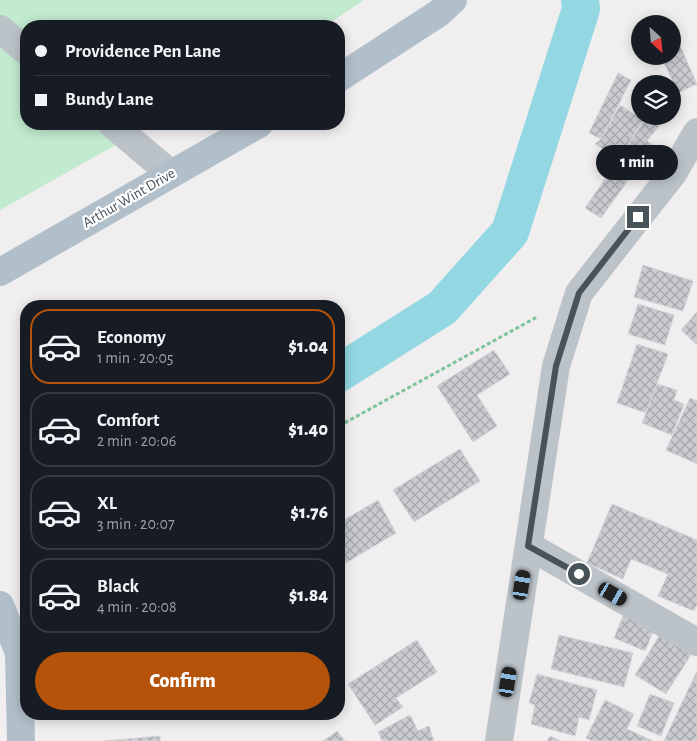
<!DOCTYPE html>
<html lang="en">
<head>
<meta charset="utf-8">
<style>
	:root { --surface:#171b24; --page:#20242c; --text:#f1f3f6; --muted:#9ea1a6; --line:#363941; --accent:#b45309 }
	body { margin:0; font-family:"Alegreya Sans",sans-serif; background:var(--page); color:var(--text); height:100vh; display:flex; flex-direction:column; font-size:19px; white-space:nowrap }
	* { box-sizing:border-box; margin:0 }
	p { font-size:16px; color:var(--muted) }
	.icon { flex:none; width:28px; height:28px; fill:none; stroke:currentColor; stroke-width:2; stroke-linecap:round; stroke-linejoin:round }
	.map { position:relative; flex:1; overflow:hidden }
	.sheet { position:absolute; left:20px; top:300px; width:325px; height:420px; display:flex; flex-direction:column; background:var(--surface); border-radius:20px; box-shadow:0 2px 12px #0003 }
	.sheet>* { flex:none }
	.top-card { position:absolute; left:20px; top:20px; width:325px; height:110px; border-radius:20px; box-shadow:0 2px 12px #0003; display:grid; align-content:center; height:110px; padding:0 15px; background:var(--surface) }
	.needle { width:32px; rotate:154deg }
	.fabs { position:absolute; left:631px; top:15px; display:grid; gap:10px }
	.fabs a { display:grid; place-items:center; width:50px; height:50px; border-radius:50%; background:var(--surface); box-shadow:0 2px 12px #0003; font-size:25px }
	.end { position:absolute; width:22px; height:22px; margin:-11px; border:6px solid #485259; background:#fff; box-shadow:0 0 0 2px #fff }
	.from { border-radius:50% }
	.bubble { position:absolute; height:35px; border-radius:18px; background:var(--surface); box-shadow:0 2px 12px #0003; font-size:16px; font-weight:800; line-height:35px; text-align:center }
	.car { position:absolute; width:15px; height:30px; margin:-15px -8px; border-radius:6px; box-shadow:0 0 4px 1px #0007; background:linear-gradient(#222 24%,#8ab4d8 0 40%,#222 0 76%,#8ab4d8 0 86%,#222 0) }
	.top-card b { display:flex; align-items:center; gap:18px; height:48px; font-size:19px }
	.top-card b+b { border-top:1px solid var(--line) }
	.top-card i { width:12px; height:12px; background:var(--text) }
	ul { padding:9px 0 0; list-style:none }
	li { display:flex; align-items:center; gap:15px; height:75px; margin:0 10px 8px; padding:0 5px; border:2px solid var(--line); border-radius:20px }
	li div { flex:1 }
	li b { display:block; font-size:19px }
	li em { font-style:normal; font-weight:800 }
	li.selected { border-color:var(--accent) }
	li>.icon { width:45px; height:45px; stroke-width:1.5 }
	.primary-button { display:flex; gap:10px; margin-top:auto; padding:10px 15px }
	.primary-button a { flex:1; height:58px; border-radius:30px; background:var(--accent); color:#fff; font-size:20px; font-weight:800; line-height:58px; text-align:center }
	.map>svg:first-child { display:block }
	.green { fill:#c1eace }
	.lines { fill:none; stroke-linecap:round; stroke-linejoin:round }
	.canal { stroke:#92d7e2; stroke-width:38 }
	.building { fill:url(#building-cross-hatch); stroke:#d3d5d9 }
	.path { stroke:#7cc49c; stroke-width:3; stroke-dasharray:4 2.5; stroke-linecap:butt }
	.minor { stroke:#bbc3c9; stroke-width:28 }
	.major { stroke:#b1bfca; stroke-width:28 }
	.route { stroke:#485259; stroke-width:6 }
	.labels { text-anchor:middle; dominant-baseline:central; stroke-width:4.5; stroke-linejoin:round; paint-order:stroke }
	.street-label { font-size:15px; fill:#485259; stroke:#fff }
</style>
</head>
<body>
<div class="map">
<svg width="697" height="741" viewBox="0 0 697 741">
	<defs>
		<pattern id="building-cross-hatch" width="8" height="8" patternUnits="userSpaceOnUse" patternTransform="scale(1.25)"><rect width="8" height="8" fill="#c9cbd0"/><path d="M0 0l8 8M0 8l8-8" fill="none" stroke="#a5a7ac"/></pattern>
	</defs>
	<rect width="100%" height="100%" fill="#f0eeee"/>
	<polygon class="green" points="0,0 364,0 325,26 26,26 26,124 153,124 0,210"/>
	<g class="lines">
		<polyline class="canal" points="339,373 442,308 510,232 581,9 580,0"/>
	</g>
	<g class="building">
		<polygon points="672,27 697,84 678,93 661,56 672,56"/>
		<polygon points="618,73 631,80 601,139 589,133"/>
		<polygon points="620,105 643,120 619,159 595,144 601,139"/>
		<polygon points="647,116 667,116 647,141 655,146 636,169 619,159"/>
		<polygon points="619,159 636,169 601,218 585,208"/>
		<polygon points="643,265 693,281 683,311 634,297"/>
		<polygon points="638,304 674,315 665,345 628,334"/>
		<polygon points="697,312 697,345 681,330"/>
		<polygon points="637,344 668,354 646,413 617,403"/>
		<polygon points="494,350 510,374 477,395 497,426 473,442 437,386"/>
		<polygon points="657,384 677,390 674,400 684,404 672,435 642,423"/>
		<polygon points="690,398 697,401 697,464 666,450"/>
		<polygon points="460,449 480,481 414,522 393,490"/>
		<polygon points="378,500 396,533 339,567 339,523"/>
		<polygon points="612,504 697,540 697,605 694,611 658,596 668,574 631,559 623,579 587,563"/>
		<polygon points="626,609 657,622 645,651 614,638"/>
		<polygon points="661,633 692,653 666,694 635,675"/>
		<polygon points="559,635 633,653 624,687 551,669"/>
		<polygon points="417,640 437,672 396,698 403,707 375,725 348,684"/>
		<polygon points="697,671 697,741 664,741"/>
		<polygon points="537,674 597,690 589,720 579,717 575,736 531,724 535,705 529,703"/>
		<polygon points="650,694 674,703 661,736 637,726"/>
		<polygon points="605,700 634,714 627,729 653,741 592,741 586,738"/>
		<polygon points="410,715 418,731 429,726 434,741 382,741 378,732"/>
		<polygon points="337,731 345,741 323,741"/>
		<polygon points="160,736 160,741 105,741"/>
		<polygon points="550,736 561,741 547,741"/>
	</g>
	<g class="lines">
		<polyline class="path" points="339,426 537,317"/>
		<g class="minor">
			<polyline points="0,29 26,51"/>
			<polyline points="112,124 171,174"/>
			<polyline points="529,546 697,642"/>
			<polyline points="499,741 556,366 579,293 674,172 697,132"/>
		</g>
		<g class="major">
			<polyline points="339,78 439,13 453,0"/>
			<polyline points="0,272 259,124"/>
			<polyline points="0,605 19,653 21,741"/>
		</g>
	</g>
	<g class="lines">
		<polyline class="route" points="579,574 528,546 556,366 579,293 638,217"/>
	</g>
	<g class="labels">
		<g class="street-label">
			<text transform="translate(129 198) rotate(-30)">Arthur Wint Drive</text>
		</g>
	</g>
</svg>
<div class="fabs">
<a><svg class="needle" viewBox="-14 -14 28 28"><path d="M0-13l5 13h-10z" fill="#e53935"/><path d="M0 13l5-13h-10z" fill="#9ea1a6"/></svg></a>
<a><svg class="icon" aria-label="layers" viewBox="0 0 24 24"><path d="M12 4l9 5-9 5-9-5zM3 14l9 5 9-5"/></svg></a>
</div>
<i class="end from" style="left:579px;top:574px"></i>
<i class="end" style="left:638px;top:217px"></i>
<div class="bubble" style="left:596px;top:145px;width:82px">1 min</div>
<i class="car" style="left:522px;top:585px;rotate:9deg"></i>
<i class="car" style="left:613px;top:594px;rotate:120deg"></i>
<i class="car" style="left:508px;top:682px;rotate:9deg"></i>
<div class="top-card">
<b><i class="from"></i>Providence Pen Lane</b>
<b><i></i>Bundy Lane</b>
</div>
<section class="sheet">
<ul>
<li class="selected"><svg class="icon" aria-label="car" viewBox="0 0 24 24"><path d="M5 17H2v-5l4-1 3-4h7l3 4 3 1v5h-3M9 17h6M6 11h13"/><circle cx="7" cy="17" r="2"/><circle cx="17" cy="17" r="2"/></svg><div><b>Economy</b><p>1 min · 20:05</p></div><em>$1.04</em></li>
<li><svg class="icon" aria-label="car" viewBox="0 0 24 24"><path d="M5 17H2v-5l4-1 3-4h7l3 4 3 1v5h-3M9 17h6M6 11h13"/><circle cx="7" cy="17" r="2"/><circle cx="17" cy="17" r="2"/></svg><div><b>Comfort</b><p>2 min · 20:06</p></div><em>$1.40</em></li>
<li><svg class="icon" aria-label="car" viewBox="0 0 24 24"><path d="M5 17H2v-5l4-1 3-4h7l3 4 3 1v5h-3M9 17h6M6 11h13"/><circle cx="7" cy="17" r="2"/><circle cx="17" cy="17" r="2"/></svg><div><b>XL</b><p>3 min · 20:07</p></div><em>$1.76</em></li>
<li><svg class="icon" aria-label="car" viewBox="0 0 24 24"><path d="M5 17H2v-5l4-1 3-4h7l3 4 3 1v5h-3M9 17h6M6 11h13"/><circle cx="7" cy="17" r="2"/><circle cx="17" cy="17" r="2"/></svg><div><b>Black</b><p>4 min · 20:08</p></div><em>$1.84</em></li>
</ul>
<div class="primary-button"><a>Confirm</a></div>
</section>
</div>
</body>
</html>
